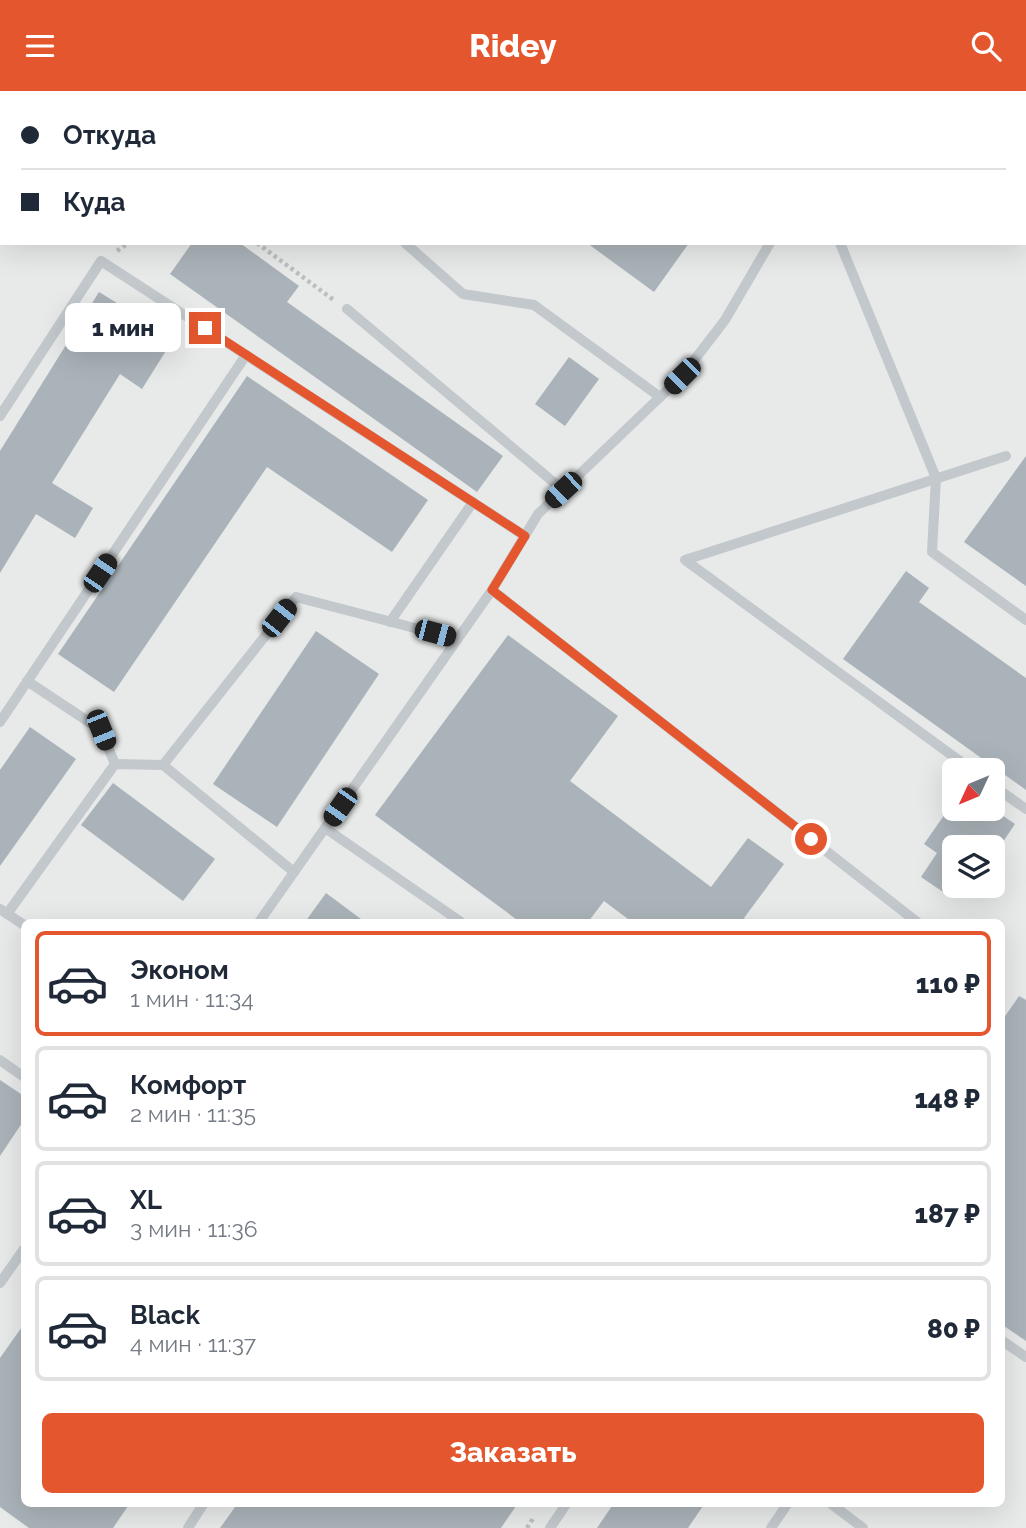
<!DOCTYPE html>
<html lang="ru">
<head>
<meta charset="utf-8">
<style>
	:root { --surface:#fff; --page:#f2f2f3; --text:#1f2937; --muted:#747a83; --line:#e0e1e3; --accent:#e4572e }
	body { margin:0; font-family:Raleway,sans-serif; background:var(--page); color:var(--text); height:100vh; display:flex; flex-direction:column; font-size:26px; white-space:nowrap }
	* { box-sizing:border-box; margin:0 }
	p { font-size:23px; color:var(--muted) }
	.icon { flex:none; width:38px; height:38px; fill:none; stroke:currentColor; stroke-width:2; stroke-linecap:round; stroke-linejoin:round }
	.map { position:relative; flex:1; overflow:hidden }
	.sheet { position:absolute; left:21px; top:828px; width:984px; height:588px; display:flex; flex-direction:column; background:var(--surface); border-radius:10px; box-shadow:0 7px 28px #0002 }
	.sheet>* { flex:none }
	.hud { position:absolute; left:0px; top:0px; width:1027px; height:154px; box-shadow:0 7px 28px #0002; display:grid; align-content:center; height:154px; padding:0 21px; background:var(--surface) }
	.needle { width:46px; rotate:226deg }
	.fabs { position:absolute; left:942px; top:667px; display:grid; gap:14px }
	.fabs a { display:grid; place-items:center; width:63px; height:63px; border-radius:10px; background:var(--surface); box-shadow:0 7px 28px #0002; font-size:35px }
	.end { position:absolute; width:32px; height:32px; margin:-16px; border:9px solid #e4572e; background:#fff; box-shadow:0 0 0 4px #fff }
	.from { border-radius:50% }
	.bubble { position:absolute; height:49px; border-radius:10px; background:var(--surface); box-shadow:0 7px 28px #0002; font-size:23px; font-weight:800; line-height:49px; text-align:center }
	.car { position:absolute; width:21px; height:42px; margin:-21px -10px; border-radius:9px; box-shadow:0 0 5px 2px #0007; background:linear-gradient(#222 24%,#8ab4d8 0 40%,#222 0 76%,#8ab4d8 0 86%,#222 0) }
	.hud b { display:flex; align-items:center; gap:24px; height:66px; font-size:26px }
	.hud b+b { border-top:2px solid var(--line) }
	.hud i { width:18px; height:18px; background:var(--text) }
	ul { padding:12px 0 0; list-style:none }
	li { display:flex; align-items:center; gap:21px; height:105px; margin:0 14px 10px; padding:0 7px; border:4px solid var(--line); border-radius:10px }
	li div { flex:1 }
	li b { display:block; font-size:26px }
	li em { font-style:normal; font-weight:800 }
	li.on { border-color:var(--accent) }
	li>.icon { width:63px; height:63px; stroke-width:1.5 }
	.primary-button { display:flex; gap:14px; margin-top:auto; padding:14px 21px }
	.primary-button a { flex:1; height:80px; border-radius:10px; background:var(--accent); color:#fff; font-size:28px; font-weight:800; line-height:80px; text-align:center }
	header { display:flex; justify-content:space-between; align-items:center; height:91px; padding:0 21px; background:var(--accent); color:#fff; font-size:32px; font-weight:800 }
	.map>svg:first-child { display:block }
	.built { fill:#e8e9e9; fill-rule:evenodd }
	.building { fill:#aab3b9 }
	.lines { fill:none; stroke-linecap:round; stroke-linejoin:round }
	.path { stroke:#bbbfc2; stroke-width:4.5; stroke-dasharray:3.5 3.5; stroke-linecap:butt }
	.lane { stroke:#c3c8cc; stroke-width:10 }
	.route { stroke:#e4572e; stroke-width:9 }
</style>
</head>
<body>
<header><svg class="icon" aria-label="menu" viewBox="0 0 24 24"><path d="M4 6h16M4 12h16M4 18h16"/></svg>Ridey<svg class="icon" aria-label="search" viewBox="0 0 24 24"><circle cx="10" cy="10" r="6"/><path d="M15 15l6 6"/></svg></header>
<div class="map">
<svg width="1026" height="1437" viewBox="0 0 1026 1437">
	<rect width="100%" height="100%" fill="#fafaf8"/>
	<path class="built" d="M98,0H1026V1437H0V5L2,152H1026V2H97ZM954,679H992V718H954ZM954,756H992V794H954ZM24,831H1001V1412H24Z"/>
	<g class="building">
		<polygon points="192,152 240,152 299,195 287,211 503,365 477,401 170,183"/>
		<polygon points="587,152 689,152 654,201"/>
		<polygon points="99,201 174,247 142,298 120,283 52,392 93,417 75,447 36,423 0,482 0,360"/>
		<polygon points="569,266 599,288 565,335 535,313"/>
		<polygon points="247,285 428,409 392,461 267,376 114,601 58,563"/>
		<polygon points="1026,365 1026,495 964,451"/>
		<polygon points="906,480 929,497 919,511 1026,587 1026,699 843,568"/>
		<polygon points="316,540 379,583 277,736 213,693"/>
		<polygon points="508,544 618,625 570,690 711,796 748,747 784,773 744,827 749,831 632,831 604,810 588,831 520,831 375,724"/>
		<polygon points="30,636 76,668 0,775 0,679"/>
		<polygon points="113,692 215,768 183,810 81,734"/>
		<polygon points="954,710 954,718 993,718 1015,733 992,767 992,756 954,756 954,794 956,794 949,805 921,786 937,762 924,753"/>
		<polygon points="326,802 365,831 305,831"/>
		<polygon points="1019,905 1026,909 1026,1250 1001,1233 1001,931"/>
		<polygon points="0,989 24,1005 24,1029 0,1065"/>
		<polygon points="24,1233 24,1412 130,1412 113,1437 29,1437 0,1416 0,1267"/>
		<polygon points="238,1412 518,1412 501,1437 220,1437"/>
		<polygon points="614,1412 705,1412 688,1437 597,1437"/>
	</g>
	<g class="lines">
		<g class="path">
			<polyline points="257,152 335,210"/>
			<polyline points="117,160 128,152"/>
			<polyline points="527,1437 534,1426"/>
		</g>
		<g class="lane">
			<polyline points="572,0 575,2"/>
			<polyline points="362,2 363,0"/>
			<polyline points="866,2 867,0"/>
			<polyline points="405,152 463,203 534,214 660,306"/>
			<polyline points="840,152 936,387 932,461 1026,529"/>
			<polyline points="347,218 563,399"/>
			<polyline points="0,325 101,170 525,445"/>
			<polyline points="492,499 917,831"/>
			<polyline points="390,531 473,411"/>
			<polyline points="27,590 101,639 115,673"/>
			<polyline points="0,631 246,264"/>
			<polyline points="972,679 685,469 1006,365"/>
			<polyline points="992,694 1026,718"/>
			<polyline points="325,737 461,831"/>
			<polyline points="294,781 163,674 296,506 457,548"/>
			<polyline points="0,818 24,834"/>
			<polyline points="7,823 115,673 163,674"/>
			<polyline points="259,831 492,499 538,423 682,285 725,229 770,152"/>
			<polyline points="0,969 24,986"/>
			<polyline points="0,1192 24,1158"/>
			<polyline points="1001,1249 1026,1266"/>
			<polyline points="830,1412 863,1437"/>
			<polyline points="188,1437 204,1412"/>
			<polyline points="550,1437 567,1412"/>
			<polyline points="771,1437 788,1412"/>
		</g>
	</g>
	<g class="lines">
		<polyline class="route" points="205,237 525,445 492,499 811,748"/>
	</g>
</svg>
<div class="fabs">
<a><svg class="needle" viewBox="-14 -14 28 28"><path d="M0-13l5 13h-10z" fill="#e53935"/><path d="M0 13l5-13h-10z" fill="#747a83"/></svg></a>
<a><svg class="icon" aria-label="layers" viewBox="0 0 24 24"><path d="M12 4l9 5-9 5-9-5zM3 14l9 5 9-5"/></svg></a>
</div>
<i class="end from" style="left:811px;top:748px"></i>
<i class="end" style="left:205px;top:237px"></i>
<div class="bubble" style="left:65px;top:212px;width:116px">1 мин</div>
<i class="car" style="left:682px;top:285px;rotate:225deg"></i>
<i class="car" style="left:563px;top:399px;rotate:227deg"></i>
<i class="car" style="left:100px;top:482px;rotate:34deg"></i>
<i class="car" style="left:279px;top:527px;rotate:38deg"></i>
<i class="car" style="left:435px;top:542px;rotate:105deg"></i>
<i class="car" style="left:101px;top:639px;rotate:158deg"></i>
<i class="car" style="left:340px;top:716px;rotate:215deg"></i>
<div class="hud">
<b><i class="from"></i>Откуда</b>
<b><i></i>Куда</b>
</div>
<section class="sheet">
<ul>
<li class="on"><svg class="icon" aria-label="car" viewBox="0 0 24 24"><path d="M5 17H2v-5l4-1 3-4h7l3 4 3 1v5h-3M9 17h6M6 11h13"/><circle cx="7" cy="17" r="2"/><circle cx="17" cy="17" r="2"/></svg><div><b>Эконом</b><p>1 мин · 11:34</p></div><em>110 ₽</em></li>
<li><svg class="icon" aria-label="car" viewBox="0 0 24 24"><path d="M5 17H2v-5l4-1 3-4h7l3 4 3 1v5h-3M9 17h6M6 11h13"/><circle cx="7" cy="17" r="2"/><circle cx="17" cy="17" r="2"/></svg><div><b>Комфорт</b><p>2 мин · 11:35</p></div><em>148 ₽</em></li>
<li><svg class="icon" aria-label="car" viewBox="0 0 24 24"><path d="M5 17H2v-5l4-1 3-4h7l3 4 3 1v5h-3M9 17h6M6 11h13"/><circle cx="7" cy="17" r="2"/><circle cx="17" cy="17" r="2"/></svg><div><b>XL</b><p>3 мин · 11:36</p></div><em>187 ₽</em></li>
<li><svg class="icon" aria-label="car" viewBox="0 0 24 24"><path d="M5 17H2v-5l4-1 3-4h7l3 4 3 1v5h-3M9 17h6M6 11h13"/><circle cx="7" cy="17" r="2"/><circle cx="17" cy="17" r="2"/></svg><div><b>Black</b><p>4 мин · 11:37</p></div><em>80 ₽</em></li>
</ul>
<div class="primary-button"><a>Заказать</a></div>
</section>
</div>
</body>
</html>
